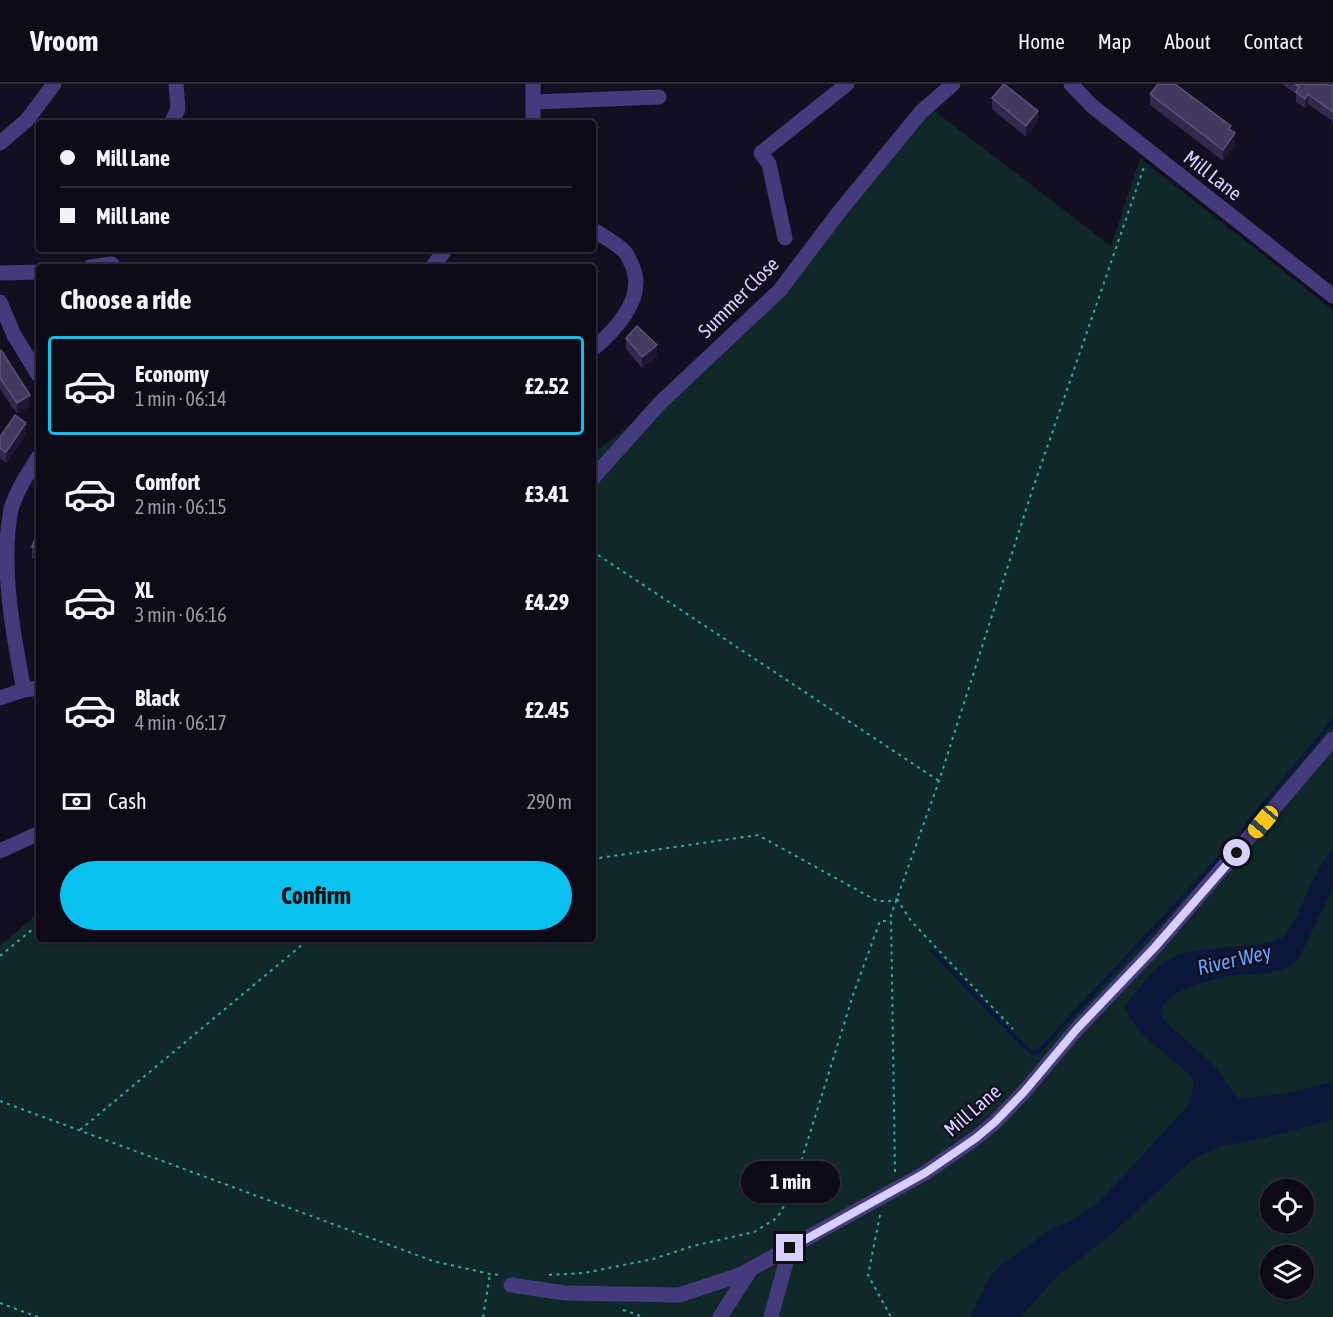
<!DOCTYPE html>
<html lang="en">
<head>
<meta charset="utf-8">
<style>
	:root { --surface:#0e0a18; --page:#171321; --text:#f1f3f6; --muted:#9b9aa2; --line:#2e2b37; --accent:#0ac0ee }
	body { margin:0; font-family:"Asap Condensed",sans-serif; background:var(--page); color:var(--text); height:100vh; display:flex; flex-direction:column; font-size:22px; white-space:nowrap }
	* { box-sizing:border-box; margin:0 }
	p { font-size:20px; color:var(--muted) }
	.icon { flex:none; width:33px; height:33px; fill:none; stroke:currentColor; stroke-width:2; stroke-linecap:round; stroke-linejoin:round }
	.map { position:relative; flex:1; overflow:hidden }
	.side { position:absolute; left:36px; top:180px; width:560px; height:678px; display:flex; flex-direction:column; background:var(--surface); border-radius:6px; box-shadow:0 2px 4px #0004,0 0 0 2px var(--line) }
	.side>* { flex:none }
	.banner { position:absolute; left:36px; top:36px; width:560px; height:132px; border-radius:6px; box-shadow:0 2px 4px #0004,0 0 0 2px var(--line); display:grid; align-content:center; height:132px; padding:0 24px; background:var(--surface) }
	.controls { position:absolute; left:1260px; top:1095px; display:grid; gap:12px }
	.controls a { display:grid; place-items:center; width:54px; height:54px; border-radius:50%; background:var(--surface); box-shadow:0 2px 4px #0004,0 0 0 2px var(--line); font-size:30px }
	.end { position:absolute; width:27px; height:27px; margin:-14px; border:8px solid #d9cffd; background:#111; box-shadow:0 0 0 3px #111 }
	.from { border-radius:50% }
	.bubble { position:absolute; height:42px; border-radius:21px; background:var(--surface); box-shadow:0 2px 4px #0004,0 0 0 2px var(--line); font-size:20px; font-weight:700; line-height:42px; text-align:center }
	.car { position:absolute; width:18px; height:36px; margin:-18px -9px; border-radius:8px; box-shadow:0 0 4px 2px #0007; background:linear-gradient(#f5c518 24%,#345 0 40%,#f5c518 0 76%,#345 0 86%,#f5c518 0) }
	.banner b { display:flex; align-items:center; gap:21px; height:57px; font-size:22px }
	.banner b+b { border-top:2px solid var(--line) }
	.banner i { width:15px; height:15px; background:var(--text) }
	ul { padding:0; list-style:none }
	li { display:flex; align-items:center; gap:18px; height:99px; margin:0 12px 9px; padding:0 12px; border:3px solid transparent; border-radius:6px }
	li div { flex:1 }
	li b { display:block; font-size:22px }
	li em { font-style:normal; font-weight:700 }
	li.selected { border-color:var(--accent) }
	li>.icon { width:54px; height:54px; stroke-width:1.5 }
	h2 { padding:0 24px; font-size:27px; line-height:72px }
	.pay { display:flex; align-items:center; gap:15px; height:66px; padding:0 24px; font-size:22px }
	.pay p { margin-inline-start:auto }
	.cta { display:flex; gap:12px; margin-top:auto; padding:12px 24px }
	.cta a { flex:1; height:69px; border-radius:36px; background:var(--accent); color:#111; font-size:24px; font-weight:700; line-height:69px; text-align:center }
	header { display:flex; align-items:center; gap:36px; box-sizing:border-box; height:84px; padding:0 30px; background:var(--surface); border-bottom:2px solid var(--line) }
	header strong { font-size:28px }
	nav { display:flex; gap:33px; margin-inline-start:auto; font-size:21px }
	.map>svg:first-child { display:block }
	.green { fill:#11282a; fill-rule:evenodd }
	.water { fill:#0b183c }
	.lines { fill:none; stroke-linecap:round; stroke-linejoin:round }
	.stream { stroke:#0b183c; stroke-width:4 }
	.path { stroke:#33a8ad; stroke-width:2; stroke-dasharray:3 4.5; stroke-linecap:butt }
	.minor { stroke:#443b7d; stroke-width:15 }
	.wall { fill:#33284d }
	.shaded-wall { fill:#1e1633 }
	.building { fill:#443a60; stroke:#5c5179; stroke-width:1.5 }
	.route { stroke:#d9cffd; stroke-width:8 }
	.labels { text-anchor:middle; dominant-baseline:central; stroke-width:4.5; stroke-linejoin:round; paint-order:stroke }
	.street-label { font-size:20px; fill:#d9cffd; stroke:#130e20 }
	.water-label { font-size:21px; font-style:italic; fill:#62a3f9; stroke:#130e20 }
</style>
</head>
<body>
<header>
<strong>Vroom</strong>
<nav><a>Home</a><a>Map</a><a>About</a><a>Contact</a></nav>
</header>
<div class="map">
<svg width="1333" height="1233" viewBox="0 0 1333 1233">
	<rect width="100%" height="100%" fill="#130e20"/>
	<path class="green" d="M928,22L1111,162L1140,74L1333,226V1233H0V861L39,829V855H592L593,369L660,319L780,206ZM1270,1106H1304V1138H1270ZM1270,1172H1304V1204H1270Z"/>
	<path class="water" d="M1333,764V805L1299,874C1284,894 1251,888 1229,892C1214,895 1201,899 1188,904C1176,909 1165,915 1161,928L1164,936L1215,983L1232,1007L1240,1015L1288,1009L1333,998V1036L1259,1055L1222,1062L1194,1074L1107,1154L1057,1192L1021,1233H970L990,1193L999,1182L1051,1145L1070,1137L1099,1118L1188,1022L1194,1000L1189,990C1168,971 1134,949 1124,923C1139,905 1153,882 1176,872C1200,861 1271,865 1284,852C1299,836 1306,806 1318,787C1322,779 1328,772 1333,764Z"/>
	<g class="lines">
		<polyline class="stream" points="932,867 1023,961 1033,969 1038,968 1216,778 1333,637"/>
		<g class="path">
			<polyline points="592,467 939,697"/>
			<polyline points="592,775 758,751 877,817 890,817 897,815"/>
			<polyline points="897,815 911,837 1013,945"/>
			<polyline points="0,872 39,840"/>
			<polyline points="0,1017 433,1177 490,1190 501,1191"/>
			<polyline points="80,1046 309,855"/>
			<polyline points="895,1088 891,831 939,697 1031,410 1145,80"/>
			<polyline points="880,1131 868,1191 891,1233"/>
			<polyline points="549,1191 584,1189 653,1175 693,1162 754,1148 777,1134 791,1110 854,908 880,837 891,837"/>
			<polyline points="0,1219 38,1233"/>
			<polyline points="623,1226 644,1233"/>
			<polyline points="483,1233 490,1190"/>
		</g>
		<g class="minor">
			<polyline points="1071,0 1092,22 1333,212"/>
			<polyline points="534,18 659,13"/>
			<polyline points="171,39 178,25 176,0"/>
			<polyline points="533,39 533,0"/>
			<polyline points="0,59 27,36 54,0"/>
			<path d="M592,145C602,152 615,158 624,167C627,170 629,175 631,179C648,212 617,245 592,266"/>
			<polyline points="785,154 769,80 761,69 847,0"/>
			<polyline points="90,183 112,180"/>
			<polyline points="432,183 446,165"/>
			<polyline points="0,189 39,188"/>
			<polyline points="0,218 14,251 39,292"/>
			<polyline points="592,395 660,319 780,206 839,128 921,28 953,0"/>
			<path d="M24,606C13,551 0,480 11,425C17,406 28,389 39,372"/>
			<polyline points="0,614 24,606 39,604"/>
			<polyline points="0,767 37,750"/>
			<polyline points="511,1201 565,1209 679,1211 740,1191 925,1089 976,1054 995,1038 1024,1008 1076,946 1155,863 1333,655"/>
			<polyline points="720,1233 751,1185"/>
			<polyline points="771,1233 790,1164"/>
		</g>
	</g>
	<g class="wall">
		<polygon points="1282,0 1333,1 1333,44 1332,37 1308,20 1305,24 1296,18 1296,10"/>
		<polygon points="1150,10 1231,46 1235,60 1223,77 1150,21"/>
		<polygon points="992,14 1038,38 1026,53 992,25"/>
		<polygon points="626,254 657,272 642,284 626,265"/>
		<polygon points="0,267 30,322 17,330 0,305"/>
		<polygon points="26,350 6,379 0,374 0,353"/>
		<polygon points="39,442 39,517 36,517 35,475 32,474 32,463"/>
	</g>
	<g class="shaded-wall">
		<polygon points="1308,10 1308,20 1305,24 1305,15"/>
		<polygon points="1038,27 1038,38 1026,53 1026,42"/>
		<polygon points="1235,49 1235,60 1223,77 1223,66"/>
		<polygon points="657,261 657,272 642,284 642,273"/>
		<polygon points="30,311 30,322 17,330 17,319"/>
		<polygon points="26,339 26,350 6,379 6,368"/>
	</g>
	<g class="building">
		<polygon points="1004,0 1038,27 1026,42 992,14"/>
		<polygon points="1158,0 1175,0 1231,42 1229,45 1235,49 1223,66 1150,10"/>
		<polygon points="1295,0 1333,1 1333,28 1308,10 1305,15 1296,8 1299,3"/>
		<polygon points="637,242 657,261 642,273 626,254"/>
		<polygon points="1,266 30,311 17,319 0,294 0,267"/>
		<polygon points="15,331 26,339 6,368 0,364 0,353"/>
		<polygon points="39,442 39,506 36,506 35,464 32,463"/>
	</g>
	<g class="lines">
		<polyline class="route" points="790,1164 925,1089 976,1054 995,1038 1024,1008 1076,946 1155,863 1237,769"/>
	</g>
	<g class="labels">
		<g class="street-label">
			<text transform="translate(1213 91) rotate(38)">Mill Lane</text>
			<text transform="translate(738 213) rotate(-45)">Summer Close</text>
			<text transform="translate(972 1026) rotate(-41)">Mill Lane</text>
		</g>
		<g class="water-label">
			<text transform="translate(1234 875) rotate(-13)">River Wey</text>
		</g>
	</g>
</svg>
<div class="controls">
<a><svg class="icon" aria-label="locate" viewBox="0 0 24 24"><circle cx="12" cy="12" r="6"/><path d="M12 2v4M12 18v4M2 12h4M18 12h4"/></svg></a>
<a><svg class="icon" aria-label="layers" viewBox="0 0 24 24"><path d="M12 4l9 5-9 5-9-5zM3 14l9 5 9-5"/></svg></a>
</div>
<i class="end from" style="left:1237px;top:769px"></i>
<i class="end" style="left:790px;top:1164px"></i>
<div class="bubble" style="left:741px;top:1077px;width:99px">1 min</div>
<i class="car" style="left:1263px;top:738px;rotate:220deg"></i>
<div class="banner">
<b><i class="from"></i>Mill Lane</b>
<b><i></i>Mill Lane</b>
</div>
<section class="side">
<h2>Choose a ride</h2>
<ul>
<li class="selected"><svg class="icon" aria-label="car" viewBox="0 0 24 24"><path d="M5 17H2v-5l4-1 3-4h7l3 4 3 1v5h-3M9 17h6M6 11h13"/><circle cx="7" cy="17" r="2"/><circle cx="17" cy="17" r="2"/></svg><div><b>Economy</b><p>1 min · 06:14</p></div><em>£2.52</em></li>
<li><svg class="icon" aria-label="car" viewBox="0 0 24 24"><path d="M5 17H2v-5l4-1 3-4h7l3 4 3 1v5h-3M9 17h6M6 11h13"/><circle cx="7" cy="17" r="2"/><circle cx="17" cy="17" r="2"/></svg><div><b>Comfort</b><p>2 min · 06:15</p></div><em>£3.41</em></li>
<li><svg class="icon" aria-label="car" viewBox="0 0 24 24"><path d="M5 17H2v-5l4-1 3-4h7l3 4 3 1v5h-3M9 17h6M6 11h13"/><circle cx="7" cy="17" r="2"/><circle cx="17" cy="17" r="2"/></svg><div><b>XL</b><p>3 min · 06:16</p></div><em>£4.29</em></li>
<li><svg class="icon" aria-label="car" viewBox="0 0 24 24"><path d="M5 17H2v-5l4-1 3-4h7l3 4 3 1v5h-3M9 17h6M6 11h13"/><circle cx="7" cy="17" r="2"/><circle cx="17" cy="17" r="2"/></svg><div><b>Black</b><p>4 min · 06:17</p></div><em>£2.45</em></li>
</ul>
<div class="pay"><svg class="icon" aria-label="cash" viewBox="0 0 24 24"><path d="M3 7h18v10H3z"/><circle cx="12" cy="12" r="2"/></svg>Cash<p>290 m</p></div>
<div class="cta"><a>Confirm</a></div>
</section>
</div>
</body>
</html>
